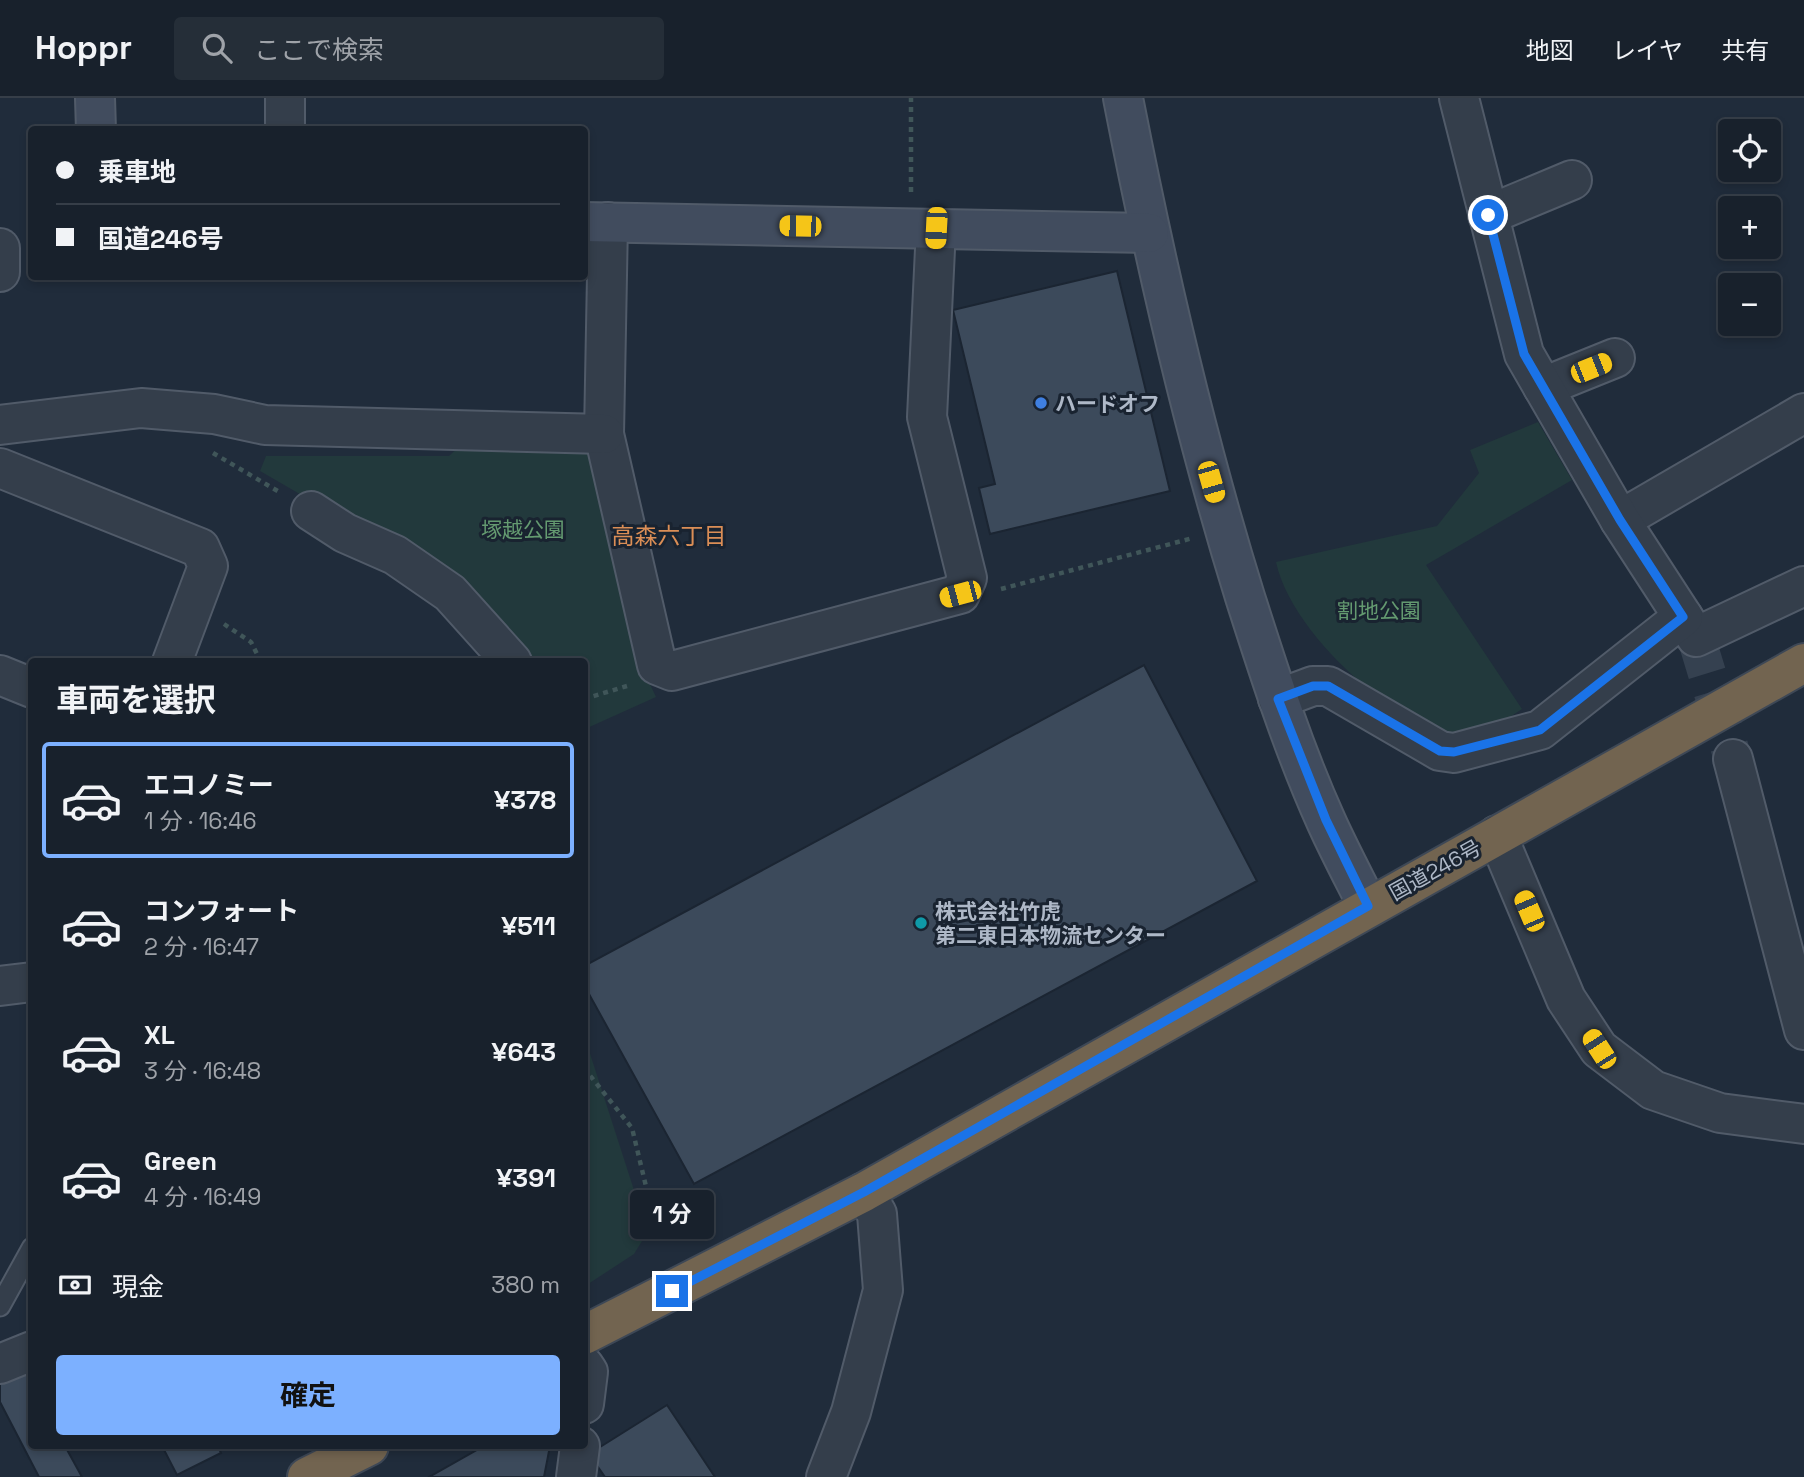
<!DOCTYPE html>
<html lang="ja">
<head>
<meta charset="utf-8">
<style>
	:root { --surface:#18212c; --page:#252e38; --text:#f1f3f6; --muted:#9fa3a9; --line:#363e48; --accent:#7cb0ff }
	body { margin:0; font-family:"Space Grotesk","Noto Sans JP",sans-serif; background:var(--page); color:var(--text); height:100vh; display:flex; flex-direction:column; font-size:26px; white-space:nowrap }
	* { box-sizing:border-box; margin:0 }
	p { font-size:23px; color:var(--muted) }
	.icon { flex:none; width:38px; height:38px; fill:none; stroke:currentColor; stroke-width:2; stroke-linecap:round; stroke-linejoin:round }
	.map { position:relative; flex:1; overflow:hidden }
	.side { position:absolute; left:28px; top:560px; width:560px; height:791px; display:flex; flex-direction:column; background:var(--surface); border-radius:7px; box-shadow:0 4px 10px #0003,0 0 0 2px var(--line) }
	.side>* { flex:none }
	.hud { position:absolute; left:28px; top:28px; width:560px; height:154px; border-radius:7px; box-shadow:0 4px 10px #0003,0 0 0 2px var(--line); display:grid; align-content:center; height:154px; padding:0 28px; background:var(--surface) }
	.buttons { position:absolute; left:1718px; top:21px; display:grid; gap:14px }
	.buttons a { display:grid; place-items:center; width:63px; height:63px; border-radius:7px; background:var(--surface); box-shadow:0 4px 10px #0003,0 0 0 2px var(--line); font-size:35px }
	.end { position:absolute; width:32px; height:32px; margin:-16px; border:9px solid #1a73e8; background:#fff; box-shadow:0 0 0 4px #fff }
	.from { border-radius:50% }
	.bubble { position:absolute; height:49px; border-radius:7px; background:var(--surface); box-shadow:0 4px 10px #0003,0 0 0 2px var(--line); font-size:23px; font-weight:700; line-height:49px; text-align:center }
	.car { position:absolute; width:21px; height:42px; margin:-21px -10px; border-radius:9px; box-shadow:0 0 5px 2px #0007; background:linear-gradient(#f5c518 24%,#345 0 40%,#f5c518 0 76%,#345 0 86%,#f5c518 0) }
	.hud b { display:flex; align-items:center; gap:24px; height:66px; font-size:26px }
	.hud b+b { border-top:2px solid var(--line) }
	.hud i { width:18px; height:18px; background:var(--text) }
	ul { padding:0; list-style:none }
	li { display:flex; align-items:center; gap:21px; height:116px; margin:0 14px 10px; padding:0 14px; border:4px solid transparent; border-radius:7px }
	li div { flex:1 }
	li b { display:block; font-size:26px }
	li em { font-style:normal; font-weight:700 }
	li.selected { border-color:var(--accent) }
	li>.icon { width:63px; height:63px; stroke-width:1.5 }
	h2 { padding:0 28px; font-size:32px; line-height:84px }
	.pay { display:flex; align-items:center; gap:18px; height:77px; padding:0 28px; font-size:26px }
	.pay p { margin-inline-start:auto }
	.action { display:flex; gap:14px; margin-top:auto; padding:14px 28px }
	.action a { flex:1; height:80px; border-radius:7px; background:var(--accent); color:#111; font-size:28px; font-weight:700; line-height:80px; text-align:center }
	header { display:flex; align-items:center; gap:42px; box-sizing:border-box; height:98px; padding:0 35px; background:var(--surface); border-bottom:2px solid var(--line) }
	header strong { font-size:33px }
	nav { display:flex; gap:38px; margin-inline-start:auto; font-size:24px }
	.search { width:490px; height:63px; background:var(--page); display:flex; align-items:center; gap:18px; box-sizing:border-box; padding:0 24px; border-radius:7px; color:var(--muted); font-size:26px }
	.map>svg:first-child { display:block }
	.green { fill:#22393c }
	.building { fill:#3c4a5b; stroke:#1b2532; stroke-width:2 }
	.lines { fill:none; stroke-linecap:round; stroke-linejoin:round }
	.street-tunnel { stroke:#354150; stroke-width:38; stroke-dasharray:38 19; stroke-linecap:butt }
	.lane-casing { stroke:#515b69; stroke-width:23 }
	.street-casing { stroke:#515b69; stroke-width:42 }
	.secondary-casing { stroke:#515b69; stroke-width:42 }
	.highway-casing { stroke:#3e4856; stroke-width:42 }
	.path { stroke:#405659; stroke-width:4.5; stroke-dasharray:5 5; stroke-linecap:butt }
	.lane { stroke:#343e4b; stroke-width:19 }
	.street { stroke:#343e4b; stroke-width:38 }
	.secondary { stroke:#414c5e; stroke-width:38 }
	.highway { stroke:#726450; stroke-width:38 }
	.route { stroke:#1a73e8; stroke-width:9 }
	.shop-dot { fill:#3f7fe0; stroke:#192330; stroke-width:2.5 }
	.culture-dot { fill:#0f9aa8; stroke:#192330; stroke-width:2.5 }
	.labels { text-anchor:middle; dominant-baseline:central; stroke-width:6; stroke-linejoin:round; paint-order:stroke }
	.poi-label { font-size:21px; font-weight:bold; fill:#aeb8c7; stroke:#192330; text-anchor:start }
	.park-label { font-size:21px; fill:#649a70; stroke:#192330 }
	.street-label { font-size:21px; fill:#aeb8c7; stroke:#192330 }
	.neighbourhood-label { font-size:23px; fill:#db8e56; stroke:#192330 }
</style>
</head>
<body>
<header>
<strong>Hoppr</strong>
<div class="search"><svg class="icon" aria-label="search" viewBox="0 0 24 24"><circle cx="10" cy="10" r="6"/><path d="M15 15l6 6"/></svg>ここで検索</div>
<nav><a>地図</a><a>レイヤ</a><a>共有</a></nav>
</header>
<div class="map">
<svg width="1804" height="1379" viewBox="0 0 1804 1379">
	<rect width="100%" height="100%" fill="#202c3b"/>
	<g class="green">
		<path d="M1538,324L1572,382L1426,467L1522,611L1498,627L1446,641C1420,624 1389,608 1365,588C1329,558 1286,510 1276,464L1437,428L1479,375L1470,352Z"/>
		<polygon points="467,341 584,346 597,357 641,567 656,599 585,631 584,564 525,563 355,428 260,373 266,358 449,358"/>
		<polygon points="584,937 643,1120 642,1143 634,1156 585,1188"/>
	</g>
	<g class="building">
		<polygon points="1117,173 1170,393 990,436 979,390 995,386 953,212"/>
		<polygon points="1144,567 1257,783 694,1086 584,887 584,868"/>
		<polygon points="28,1273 32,1281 32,1348 65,1348 82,1379 39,1379 0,1304 0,1283"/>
		<polygon points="667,1307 715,1379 605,1379 589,1356"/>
		<polygon points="162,1348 218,1348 221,1355 177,1377"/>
		<polygon points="484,1348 550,1348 544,1379 429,1379"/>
	</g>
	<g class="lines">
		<polyline class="street-tunnel" points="1696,539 1733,661"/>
		<defs>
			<polyline id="lane" points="0,1208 32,1150"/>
			<g id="street">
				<polyline points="285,0 285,32"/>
				<polyline points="1488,117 1572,82"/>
				<polyline points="608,124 604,336 657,567 672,573 960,496 967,480 927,319 936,130"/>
				<polyline points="0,150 0,174"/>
				<polyline points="1543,289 1615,260"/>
				<polyline points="0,327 141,310 214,316 265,327 604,336"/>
				<polyline points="0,370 200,450 208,468 172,564"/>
				<polyline points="311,413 345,435 395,457 450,495 512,564"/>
				<polyline points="1620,422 1804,315"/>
				<polyline points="1683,519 1696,539 1804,488"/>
				<polyline points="0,577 32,590"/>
				<polyline points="1278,601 1313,588 1328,588 1440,653 1454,655 1540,632 1683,519 1620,422 1524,256 1459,0"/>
				<polyline points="1733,661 1804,932"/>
				<polyline points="1497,737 1566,901 1599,951 1653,992 1720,1015 1804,1026"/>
				<polyline points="0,888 32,884"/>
				<polyline points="0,1266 32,1253"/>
				<polyline points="584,1268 588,1274 584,1306"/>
				<polyline points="576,1379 580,1348"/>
				<polyline points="826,1379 851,1314 883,1192 877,1116 864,1094"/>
			</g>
			<g id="secondary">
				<polyline points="95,0 96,32"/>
				<path d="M1123,0C1156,169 1194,335 1245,499C1269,574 1293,650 1326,723C1339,752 1354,780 1368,808"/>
				<polyline points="584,124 1149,135"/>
			</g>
			<g id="highway">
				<polyline points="584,1237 864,1094 1804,565"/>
				<polyline points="307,1379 369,1348"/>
			</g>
		</defs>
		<use href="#lane" class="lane-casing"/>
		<use href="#street" class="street-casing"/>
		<use href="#secondary" class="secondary-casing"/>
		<use href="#highway" class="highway-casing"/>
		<g class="path">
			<polyline points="911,94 911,0"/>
			<polyline points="213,355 281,395"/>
			<polyline points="1001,491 1193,440"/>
			<polyline points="224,526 251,544 261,564"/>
			<polyline points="584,601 627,588"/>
			<polyline points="584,970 632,1030 656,1130"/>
		</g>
		<use href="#lane" class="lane"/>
		<use href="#street" class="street"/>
		<use href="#secondary" class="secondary"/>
		<use href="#highway" class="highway"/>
	</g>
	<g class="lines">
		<polyline class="route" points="672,1193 864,1094 1368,808 1326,722 1278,601 1313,588 1328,588 1440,653 1454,654 1540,632 1683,519 1620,422 1524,256 1488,117"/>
	</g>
	<circle class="shop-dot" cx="1041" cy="305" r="7"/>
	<circle class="culture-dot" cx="921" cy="825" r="7"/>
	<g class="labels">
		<g class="poi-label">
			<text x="1055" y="305">ハードオフ</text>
			<text x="935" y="813">株式会社竹虎<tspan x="935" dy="24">第二東日本物流センター</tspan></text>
		</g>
		<g class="park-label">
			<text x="523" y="431">塚越公園</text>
			<text x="1379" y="512">割地公園</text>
		</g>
		<g class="street-label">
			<text transform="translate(1435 772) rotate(-29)">国道246号</text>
		</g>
		<g class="neighbourhood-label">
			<text x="669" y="438">高森六丁目</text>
		</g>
	</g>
</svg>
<div class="buttons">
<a><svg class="icon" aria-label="locate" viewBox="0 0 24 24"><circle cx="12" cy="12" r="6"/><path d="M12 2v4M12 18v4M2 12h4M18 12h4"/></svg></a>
<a>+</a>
<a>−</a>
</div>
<i class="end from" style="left:1488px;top:117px"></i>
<i class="end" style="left:672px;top:1193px"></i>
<div class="bubble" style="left:630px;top:1092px;width:84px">1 分</div>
<i class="car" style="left:800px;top:128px;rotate:271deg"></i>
<i class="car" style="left:936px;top:130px;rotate:183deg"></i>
<i class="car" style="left:1591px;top:270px;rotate:68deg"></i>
<i class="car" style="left:1211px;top:384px;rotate:164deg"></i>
<i class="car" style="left:960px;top:496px;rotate:255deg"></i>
<i class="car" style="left:1529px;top:813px;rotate:337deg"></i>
<i class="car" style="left:1599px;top:951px;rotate:327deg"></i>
<div class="hud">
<b><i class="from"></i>乗車地</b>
<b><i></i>国道246号</b>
</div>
<section class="side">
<h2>車両を選択</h2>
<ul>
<li class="selected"><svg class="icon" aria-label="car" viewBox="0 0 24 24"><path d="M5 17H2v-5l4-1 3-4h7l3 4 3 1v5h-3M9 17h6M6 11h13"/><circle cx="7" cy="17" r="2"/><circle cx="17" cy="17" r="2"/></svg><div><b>エコノミー</b><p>1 分 · 16:46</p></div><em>¥378</em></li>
<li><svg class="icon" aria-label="car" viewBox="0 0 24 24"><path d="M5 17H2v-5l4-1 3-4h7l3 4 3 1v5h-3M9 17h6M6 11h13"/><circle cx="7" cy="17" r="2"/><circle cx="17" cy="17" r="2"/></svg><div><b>コンフォート</b><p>2 分 · 16:47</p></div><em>¥511</em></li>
<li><svg class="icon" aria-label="car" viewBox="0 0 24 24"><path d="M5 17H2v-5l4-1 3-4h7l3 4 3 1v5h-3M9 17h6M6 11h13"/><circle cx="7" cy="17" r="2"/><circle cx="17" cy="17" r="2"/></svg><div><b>XL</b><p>3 分 · 16:48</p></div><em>¥643</em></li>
<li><svg class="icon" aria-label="car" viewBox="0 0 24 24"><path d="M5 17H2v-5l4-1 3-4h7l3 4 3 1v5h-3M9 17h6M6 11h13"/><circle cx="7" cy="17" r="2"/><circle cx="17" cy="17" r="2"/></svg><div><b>Green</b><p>4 分 · 16:49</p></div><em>¥391</em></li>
</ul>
<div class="pay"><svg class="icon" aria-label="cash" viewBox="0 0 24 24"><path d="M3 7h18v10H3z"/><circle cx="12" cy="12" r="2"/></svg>現金<p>380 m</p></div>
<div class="action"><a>確定</a></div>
</section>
</div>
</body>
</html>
